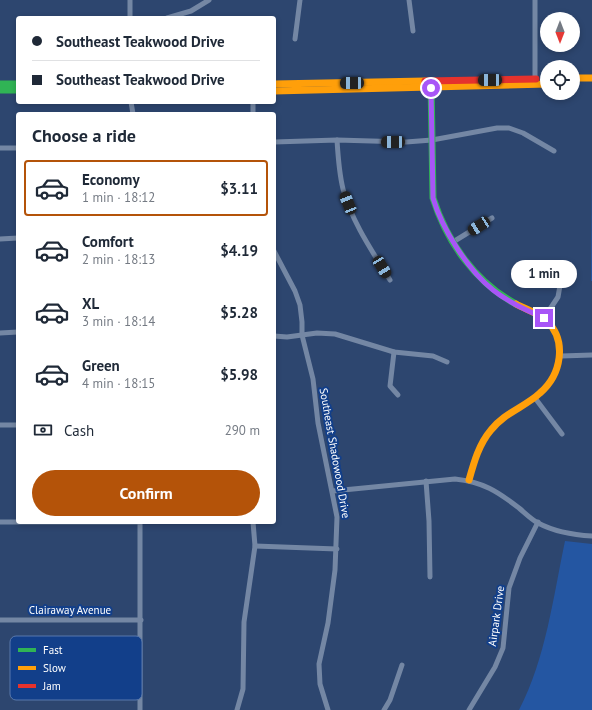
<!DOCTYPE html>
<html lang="en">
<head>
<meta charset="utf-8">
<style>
	:root { --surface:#fff; --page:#f6f6f7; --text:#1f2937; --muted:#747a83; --line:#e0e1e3; --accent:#b45309 }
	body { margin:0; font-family:"PT Sans",sans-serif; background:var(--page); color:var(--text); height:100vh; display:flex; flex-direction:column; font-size:15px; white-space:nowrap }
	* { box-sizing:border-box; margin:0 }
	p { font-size:13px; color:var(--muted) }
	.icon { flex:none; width:22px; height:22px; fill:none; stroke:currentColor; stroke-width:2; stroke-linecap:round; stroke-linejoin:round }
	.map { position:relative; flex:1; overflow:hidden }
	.panel { position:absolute; left:16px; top:112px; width:260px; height:412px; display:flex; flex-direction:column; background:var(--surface); border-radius:4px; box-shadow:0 2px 6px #0003 }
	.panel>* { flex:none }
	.top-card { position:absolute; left:16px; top:16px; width:260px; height:88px; border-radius:4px; box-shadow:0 2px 6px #0003; display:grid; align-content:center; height:88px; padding:0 16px; background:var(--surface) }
	.needle { width:26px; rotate:180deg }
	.controls { position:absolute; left:540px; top:12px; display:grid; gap:8px }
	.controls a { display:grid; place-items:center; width:40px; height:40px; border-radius:50%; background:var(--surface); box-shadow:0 2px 6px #0003; font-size:20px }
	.end { position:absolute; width:18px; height:18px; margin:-9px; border:5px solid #a855f7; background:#fff; box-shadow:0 0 0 2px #fff }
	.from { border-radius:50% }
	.bubble { position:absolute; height:28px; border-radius:14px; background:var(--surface); box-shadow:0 2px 6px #0003; font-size:13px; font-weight:700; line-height:28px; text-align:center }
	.car { position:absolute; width:12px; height:24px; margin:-12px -6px; border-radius:5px; box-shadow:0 0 3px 1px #0007; background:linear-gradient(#222 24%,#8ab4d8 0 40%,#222 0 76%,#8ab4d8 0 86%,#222 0) }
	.top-card b { display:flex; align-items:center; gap:14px; height:38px; font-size:15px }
	.top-card b+b { border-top:1px solid var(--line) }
	.top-card i { width:10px; height:10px; background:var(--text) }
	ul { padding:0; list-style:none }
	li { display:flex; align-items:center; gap:12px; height:56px; margin:0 8px 6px; padding:0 8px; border:2px solid transparent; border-radius:4px }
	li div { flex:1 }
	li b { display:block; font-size:15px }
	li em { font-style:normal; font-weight:700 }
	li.active { border-color:var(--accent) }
	li>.icon { width:36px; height:36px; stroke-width:1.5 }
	h2 { padding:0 16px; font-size:18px; line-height:48px }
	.pay { display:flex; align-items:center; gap:10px; height:44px; padding:0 16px; font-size:15px }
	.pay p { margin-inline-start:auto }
	.button { display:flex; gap:8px; margin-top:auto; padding:8px 16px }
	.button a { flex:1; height:46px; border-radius:24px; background:var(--accent); color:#fff; font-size:16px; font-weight:700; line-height:46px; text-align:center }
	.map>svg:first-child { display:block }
	.green { fill:#2456a2 }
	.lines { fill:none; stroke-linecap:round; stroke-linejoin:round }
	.street { stroke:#7487a4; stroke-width:5 }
	.fast { stroke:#30b455; stroke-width:7 }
	.slow { stroke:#ff9f0a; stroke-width:7 }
	.jam { stroke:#e5322d; stroke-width:7 }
	.route { stroke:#a855f7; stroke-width:5 }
	.labels { text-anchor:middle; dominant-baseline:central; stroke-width:4; stroke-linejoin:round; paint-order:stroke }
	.street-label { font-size:11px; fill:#fff; stroke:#123f8a }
	.key { fill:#123f8a; stroke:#5979ad; stroke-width:1 }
	.key-label { font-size:11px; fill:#fff }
</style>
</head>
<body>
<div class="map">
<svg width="592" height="710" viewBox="0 0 592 710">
	<rect width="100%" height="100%" fill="#2d466f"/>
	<g class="green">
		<polygon points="592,158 592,281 591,281"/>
		<path d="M565,541L592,544V710H519C546,658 553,598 565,541Z"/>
	</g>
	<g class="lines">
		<g class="street">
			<polyline points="130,0 130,18"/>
			<polyline points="409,0 413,31"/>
			<polyline points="167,18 191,11 209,0"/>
			<polyline points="295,39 300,0"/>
			<polyline points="535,79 535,0"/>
			<polyline points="131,102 133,114"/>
			<polyline points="253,102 253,114"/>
			<path d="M337,140C338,156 339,173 343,189C352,222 372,251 390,280"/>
			<polyline points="274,142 337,140 406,142 432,140 497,128 509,128 523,133 554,151"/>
			<polyline points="0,148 18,148"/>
			<polyline points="0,239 18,238"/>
			<polyline points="453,242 492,218"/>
			<polyline points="274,251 295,291 300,305 302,322 302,335 313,379 318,423 337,517 335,570 328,623 319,664 320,684 328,710"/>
			<polyline points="544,318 558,297 562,274"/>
			<polyline points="0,333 18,332"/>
			<polyline points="274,336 287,337 317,333 335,334 394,352 433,356 447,362"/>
			<polyline points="394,352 390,386 398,395"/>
			<polyline points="561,356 592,355"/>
			<polyline points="535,398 562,434"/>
			<polyline points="0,425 18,425"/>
			<polyline points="426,481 429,521 430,577"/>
			<path d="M333,491L455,479C483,482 497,491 519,508C525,513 531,519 538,523C555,532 573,535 592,536"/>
			<polyline points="0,522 140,522"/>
			<polyline points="140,522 140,710"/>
			<polyline points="255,546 337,549"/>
			<polyline points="0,620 141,620"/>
			<polyline points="237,710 243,689 244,622 255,546 253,522"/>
			<polyline points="384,710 390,700 402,665"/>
			<polyline points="469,710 495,667 503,648 509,588 520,558 538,522"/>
		</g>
		<g class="fast">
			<path d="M431,81L433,198C447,242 475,282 516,304"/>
			<polyline points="0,84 18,84"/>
			<polyline points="0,90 18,90"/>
		</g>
		<g class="slow">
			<polyline points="573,78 592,78"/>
			<polyline points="274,84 425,81"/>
			<polyline points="274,91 547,84"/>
			<path d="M469,480C474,462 479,444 491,430C504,413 525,407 540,393C561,375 568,341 546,320C538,313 525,309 516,304"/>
		</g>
		<polyline class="jam" points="425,81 536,79"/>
	</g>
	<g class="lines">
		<path class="route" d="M431,88L433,198C442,229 468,270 493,290C508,302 526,310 544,318"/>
	</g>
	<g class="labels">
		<g class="street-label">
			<text transform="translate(335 453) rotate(80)">Southeast Shadowood Drive</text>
			<text x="70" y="610">Clairaway Avenue</text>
			<text transform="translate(496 616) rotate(-82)">Airpark Drive</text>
		</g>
	</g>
	<rect x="10" y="636" width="132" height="64" rx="6" class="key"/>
	<rect x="18" y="648" width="18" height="4" fill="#30b455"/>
	<rect x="18" y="666" width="18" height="4" fill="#ff9f0a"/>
	<rect x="18" y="684" width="18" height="4" fill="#e5322d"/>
	<g class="key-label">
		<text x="43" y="654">Fast</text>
		<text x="43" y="672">Slow</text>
		<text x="43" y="690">Jam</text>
	</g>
</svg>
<div class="controls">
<a><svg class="needle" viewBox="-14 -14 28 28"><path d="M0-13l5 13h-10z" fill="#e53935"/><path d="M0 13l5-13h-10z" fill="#747a83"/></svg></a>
<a><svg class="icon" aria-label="locate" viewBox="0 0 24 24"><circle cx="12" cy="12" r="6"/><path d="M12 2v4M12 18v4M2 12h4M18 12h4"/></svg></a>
</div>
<i class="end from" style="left:431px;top:88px"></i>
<i class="end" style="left:544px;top:318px"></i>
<div class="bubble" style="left:511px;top:260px;width:66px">1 min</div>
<i class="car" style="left:490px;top:80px;rotate:269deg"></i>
<i class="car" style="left:352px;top:83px;rotate:269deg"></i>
<i class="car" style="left:393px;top:142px;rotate:269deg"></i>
<i class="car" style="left:348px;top:203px;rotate:338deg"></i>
<i class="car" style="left:479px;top:226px;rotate:237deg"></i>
<i class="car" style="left:382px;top:267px;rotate:149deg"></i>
<div class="top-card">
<b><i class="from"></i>Southeast Teakwood Drive</b>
<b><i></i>Southeast Teakwood Drive</b>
</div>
<section class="panel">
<h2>Choose a ride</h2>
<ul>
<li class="active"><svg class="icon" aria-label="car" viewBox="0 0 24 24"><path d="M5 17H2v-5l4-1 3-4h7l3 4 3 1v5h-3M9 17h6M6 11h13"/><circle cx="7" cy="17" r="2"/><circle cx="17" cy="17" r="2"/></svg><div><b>Economy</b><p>1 min · 18:12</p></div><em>$3.11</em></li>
<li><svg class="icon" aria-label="car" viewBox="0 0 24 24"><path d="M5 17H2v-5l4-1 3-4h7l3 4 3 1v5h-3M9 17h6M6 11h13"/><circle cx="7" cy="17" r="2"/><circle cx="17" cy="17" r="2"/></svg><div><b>Comfort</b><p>2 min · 18:13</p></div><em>$4.19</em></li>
<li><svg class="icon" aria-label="car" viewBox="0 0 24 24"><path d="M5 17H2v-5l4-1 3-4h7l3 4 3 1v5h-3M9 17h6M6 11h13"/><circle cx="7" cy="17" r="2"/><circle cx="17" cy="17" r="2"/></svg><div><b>XL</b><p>3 min · 18:14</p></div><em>$5.28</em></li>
<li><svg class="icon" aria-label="car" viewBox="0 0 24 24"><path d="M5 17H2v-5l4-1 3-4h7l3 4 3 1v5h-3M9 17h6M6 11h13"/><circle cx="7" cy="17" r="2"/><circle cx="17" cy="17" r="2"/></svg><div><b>Green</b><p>4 min · 18:15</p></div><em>$5.98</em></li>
</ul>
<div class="pay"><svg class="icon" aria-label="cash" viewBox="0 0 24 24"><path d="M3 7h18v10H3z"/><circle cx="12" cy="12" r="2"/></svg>Cash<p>290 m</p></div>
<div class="button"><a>Confirm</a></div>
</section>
</div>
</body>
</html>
